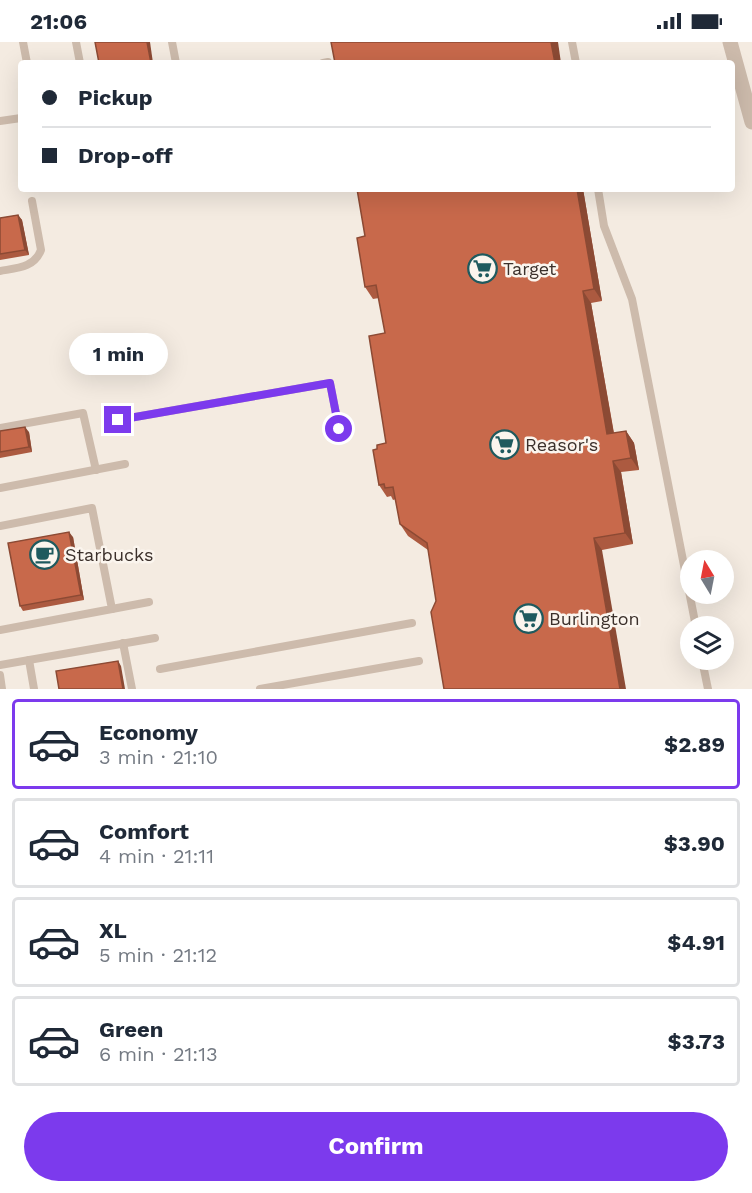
<!DOCTYPE html>
<html lang="en">
<head>
<meta charset="utf-8">
<style>
	:root { --surface:#fff; --page:#f6f6f7; --text:#1f2937; --muted:#747a83; --line:#e0e1e3; --accent:#7c3aed }
	body { margin:0; font-family:"Work Sans",sans-serif; background:var(--page); color:var(--text); height:100vh; display:flex; flex-direction:column; font-size:22px; white-space:nowrap }
	* { box-sizing:border-box; margin:0 }
	p { font-size:20px; color:var(--muted) }
	.icon { flex:none; width:33px; height:33px; fill:none; stroke:currentColor; stroke-width:2; stroke-linecap:round; stroke-linejoin:round }
	.map { position:relative; height:647px; overflow:hidden }
	.sheet { display:flex; flex-direction:column; background:var(--surface); flex:1 }
	.sheet>* { flex:none }
	.top-card { position:absolute; left:18px; top:18px; width:717px; height:132px; border-radius:6px; box-shadow:0 6px 24px #0002; display:grid; align-content:center; height:132px; padding:0 24px; background:var(--surface) }
	.needle { width:39px; rotate:350deg }
	.buttons { position:absolute; left:680px; top:508px; display:grid; gap:12px }
	.buttons a { display:grid; place-items:center; width:54px; height:54px; border-radius:50%; background:var(--surface); box-shadow:0 6px 24px #0002; font-size:30px }
	.end { position:absolute; width:27px; height:27px; margin:-14px; border:8px solid #7c3aed; background:#fff; box-shadow:0 0 0 3px #fff }
	.from { border-radius:50% }
	.bubble { position:absolute; height:42px; border-radius:21px; background:var(--surface); box-shadow:0 6px 24px #0002; font-size:20px; font-weight:700; line-height:42px; text-align:center }
	.top-card b { display:flex; align-items:center; gap:21px; height:57px; font-size:22px }
	.top-card b+b { border-top:2px solid var(--line) }
	.top-card i { width:15px; height:15px; background:var(--text) }
	ul { padding:10px 0 0; list-style:none }
	li { display:flex; align-items:center; gap:18px; height:90px; margin:0 12px 9px; padding:0 12px; border:3px solid var(--line); border-radius:6px }
	li div { flex:1 }
	li b { display:block; font-size:22px }
	li em { font-style:normal; font-weight:700 }
	li.selected { border-color:var(--accent) }
	li>.icon { width:54px; height:54px; stroke-width:1.5 }
	.action { display:flex; gap:12px; margin-top:auto; padding:12px 24px }
	.action a { flex:1; height:69px; border-radius:36px; background:var(--accent); color:#fff; font-size:24px; font-weight:700; line-height:69px; text-align:center }
	.status { display:flex; justify-content:space-between; align-items:center; height:42px; padding:0 30px; background:var(--surface); direction:ltr }
	.status svg { height:16px; fill:currentColor }
	.map>svg:first-child { display:block }
	.lines { fill:none; stroke-linecap:round; stroke-linejoin:round }
	.service { stroke:#cdbbac; stroke-width:8 }
	.minor { stroke:#cdbbac; stroke-width:15 }
	.wall { fill:#ac5a40 }
	.shaded-wall { fill:#8c4a34 }
	.building { fill:#c8694b; stroke:#8c4a34; stroke-width:1.5 }
	.route { stroke:#7c3aed; stroke-width:8 }
	.labels { text-anchor:middle; dominant-baseline:central; stroke-width:5; stroke-linejoin:round; paint-order:stroke }
	.poi-label { font-size:18px; fill:#3b302b; stroke:#fbf5ee; text-anchor:start }
</style>
</head>
<body>
<div class="status"><b>21:06</b><svg viewBox="0 0 49 12"><path d="M0 12V9h3v3zM5 12V6h3v6zM10 12V3h3v9zM15 12V0h3v12zM26 1h20v11H26zM47 4h2v5h-2z"/></svg></div>
<div class="map">
<svg width="752" height="647" viewBox="0 0 752 647">
	<rect width="100%" height="100%" fill="#f4ebe1"/>
	<g class="lines">
		<g class="service">
			<polyline points="23,0 27,21"/>
			<polyline points="76,0 80,21"/>
			<polyline points="172,0 176,21"/>
			<polyline points="572,0 576,21"/>
			<polyline points="323,21 328,20"/>
			<polyline points="0,79 21,76"/>
			<polyline points="598,147 604,184 632,257 696,585"/>
			<path d="M0,229C17,226 34,226 41,208L32,159"/>
			<polyline points="118,378 330,341 339,387"/>
			<polyline points="0,386 83,371 96,428"/>
			<polyline points="0,446 125,422"/>
			<polyline points="0,484 92,466 112,567 0,588"/>
			<polyline points="112,567 149,560"/>
			<polyline points="123,601 132,647"/>
			<polyline points="29,618 34,647"/>
			<polyline points="702,618 708,647"/>
			<polyline points="0,623 155,596"/>
			<polyline points="160,627 412,581"/>
			<polyline points="0,633 2,647"/>
			<polyline points="260,647 419,619"/>
		</g>
		<polyline class="minor" points="730,0 752,80"/>
	</g>
	<g class="wall">
		<polygon points="357,147 583,147 602,259 591,261 614,391 626,389 634,401 639,428 621,430 633,502 602,508 436,559 428,508 408,494 400,482 396,457 393,458 391,454 387,455 379,443 377,407 386,401 385,291 379,256 373,257 365,245 365,194"/>
		<polygon points="18,173 22,178 29,213 0,218 0,176"/>
		<polygon points="0,389 29,390 32,410 0,416"/>
		<polygon points="73,495 84,558 23,569 20,564"/>
	</g>
	<g class="shaded-wall">
		<polygon points="147,0 150,0 153,21 151,21"/>
		<polygon points="551,0 558,0 561,21 555,21"/>
		<polygon points="577,147 583,147 602,259 594,247"/>
		<polygon points="18,173 22,178 29,213 25,208"/>
		<polygon points="583,249 591,261 616,404 607,392"/>
		<polygon points="25,385 29,390 32,410 29,405"/>
		<polygon points="626,389 634,401 639,428 631,416"/>
		<polygon points="613,419 621,430 633,502 625,491"/>
		<polygon points="69,490 73,495 84,558 81,553"/>
		<polygon points="594,496 602,508 626,647 620,647"/>
		<polygon points="118,619 121,624 125,647 123,647"/>
	</g>
	<g class="building">
		<polygon points="95,0 147,0 151,21 99,21"/>
		<polygon points="331,0 551,0 555,21 335,21"/>
		<polygon points="357,147 577,147 594,247 583,249 607,392 626,389 631,416 613,419 625,491 594,496 620,647 444,647 431,570 436,559 427,501 400,482 393,445 385,446 384,442 379,443 373,408 377,407 377,403 386,401 369,294 385,291 376,243 365,245 357,196 365,194"/>
		<polygon points="18,173 25,208 0,212 0,176"/>
		<polygon points="25,385 29,405 0,410 0,389"/>
		<polygon points="69,490 81,553 20,564 8,501"/>
		<polygon points="118,619 123,647 59,647 56,629"/>
	</g>
	<g class="lines">
		<polyline class="route" points="118,378 330,341 339,387"/>
	</g>
	<defs>
		<symbol id="supermarket-ring" viewBox="-11 -11 22 22"><circle r="9.5" fill="#fbf5ee" stroke="#1f5a5e" stroke-width="1.5"/><path d="M-6-5.5h2.5l.6 2H6L4.5 2H-2.5L-4.4-4H-6ZM-1.5 3.2a1.3 1.3 0 1 0 .1 0ZM3 3.2a1.3 1.3 0 1 0 .1 0Z" fill="#1f5a5e"/></symbol>
		<symbol id="cafe-ring" viewBox="-11 -11 22 22"><circle r="9.5" fill="#fbf5ee" stroke="#1f5a5e" stroke-width="1.5"/><path d="M-5.5-4.5H6V0H3Q3 3.5 0 3.5H-2.5Q-5.5 3.5-5.5 0ZM3-3.2v2h1.7v-2ZM-6 4.5H4V6H-6Z" fill="#1f5a5e"/></symbol>
	</defs>
	<g fill-rule="evenodd">
		<use href="#supermarket-ring" x="466" y="210" width="33" height="33"/>
		<use href="#supermarket-ring" x="488" y="386" width="33" height="33"/>
		<use href="#cafe-ring" x="28" y="496" width="33" height="33"/>
		<use href="#supermarket-ring" x="512" y="560" width="33" height="33"/>
	</g>
	<g class="labels">
		<g class="poi-label">
			<text x="503" y="226">Target</text>
			<text x="525" y="402">Reasor's</text>
			<text x="65" y="512">Starbucks</text>
			<text x="549" y="576">Burlington</text>
		</g>
	</g>
</svg>
<div class="buttons">
<a><svg class="needle" viewBox="-14 -14 28 28"><path d="M0-13l5 13h-10z" fill="#e53935"/><path d="M0 13l5-13h-10z" fill="#747a83"/></svg></a>
<a><svg class="icon" aria-label="layers" viewBox="0 0 24 24"><path d="M12 4l9 5-9 5-9-5zM3 14l9 5 9-5"/></svg></a>
</div>
<i class="end from" style="left:339px;top:387px"></i>
<i class="end" style="left:118px;top:378px"></i>
<div class="bubble" style="left:69px;top:291px;width:99px">1 min</div>
<div class="top-card">
<b><i class="from"></i>Pickup</b>
<b><i></i>Drop-off</b>
</div>
</div>
<section class="sheet">
<ul>
<li class="selected"><svg class="icon" aria-label="car" viewBox="0 0 24 24"><path d="M5 17H2v-5l4-1 3-4h7l3 4 3 1v5h-3M9 17h6M6 11h13"/><circle cx="7" cy="17" r="2"/><circle cx="17" cy="17" r="2"/></svg><div><b>Economy</b><p>3 min · 21:10</p></div><em>$2.89</em></li>
<li><svg class="icon" aria-label="car" viewBox="0 0 24 24"><path d="M5 17H2v-5l4-1 3-4h7l3 4 3 1v5h-3M9 17h6M6 11h13"/><circle cx="7" cy="17" r="2"/><circle cx="17" cy="17" r="2"/></svg><div><b>Comfort</b><p>4 min · 21:11</p></div><em>$3.90</em></li>
<li><svg class="icon" aria-label="car" viewBox="0 0 24 24"><path d="M5 17H2v-5l4-1 3-4h7l3 4 3 1v5h-3M9 17h6M6 11h13"/><circle cx="7" cy="17" r="2"/><circle cx="17" cy="17" r="2"/></svg><div><b>XL</b><p>5 min · 21:12</p></div><em>$4.91</em></li>
<li><svg class="icon" aria-label="car" viewBox="0 0 24 24"><path d="M5 17H2v-5l4-1 3-4h7l3 4 3 1v5h-3M9 17h6M6 11h13"/><circle cx="7" cy="17" r="2"/><circle cx="17" cy="17" r="2"/></svg><div><b>Green</b><p>6 min · 21:13</p></div><em>$3.73</em></li>
</ul>
<div class="action"><a>Confirm</a></div>
</section>
</body>
</html>
